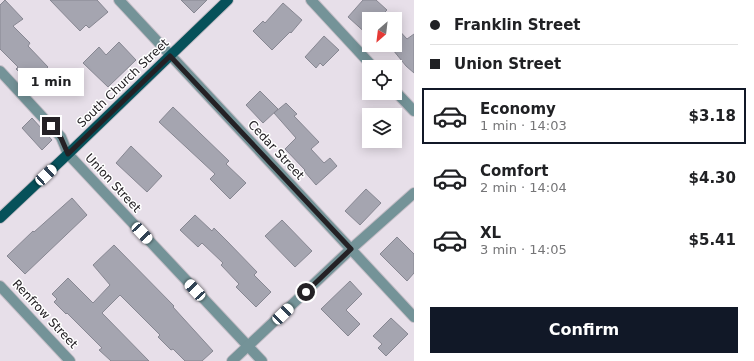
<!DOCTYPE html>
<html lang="en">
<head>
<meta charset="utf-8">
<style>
	:root { --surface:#fff; --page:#f2f2f2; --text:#202124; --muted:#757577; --line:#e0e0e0; --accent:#111827 }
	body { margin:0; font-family:"DejaVu Sans",sans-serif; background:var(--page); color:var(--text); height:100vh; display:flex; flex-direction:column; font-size:15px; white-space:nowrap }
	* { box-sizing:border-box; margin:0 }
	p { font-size:13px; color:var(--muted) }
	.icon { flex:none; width:22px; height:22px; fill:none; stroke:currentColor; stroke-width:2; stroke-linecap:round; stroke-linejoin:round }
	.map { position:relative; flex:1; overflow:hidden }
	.details { display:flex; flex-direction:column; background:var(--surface); width:340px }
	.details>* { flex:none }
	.hud { display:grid; align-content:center; height:88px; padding:0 16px; background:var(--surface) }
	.needle { width:26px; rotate:208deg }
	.tools { position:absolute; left:362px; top:12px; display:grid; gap:8px }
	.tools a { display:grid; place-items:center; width:40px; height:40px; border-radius:0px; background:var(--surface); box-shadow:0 2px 10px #0003; font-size:20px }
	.end { position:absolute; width:18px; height:18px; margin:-9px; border:5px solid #242125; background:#fff; box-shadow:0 0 0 2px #fff }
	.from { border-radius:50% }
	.bubble { position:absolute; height:28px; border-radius:0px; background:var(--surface); box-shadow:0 2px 10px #0003; font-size:13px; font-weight:600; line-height:28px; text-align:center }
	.car { position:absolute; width:12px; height:24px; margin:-12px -6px; border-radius:5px; box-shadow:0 0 3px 1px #0007; background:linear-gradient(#fff 24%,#345 0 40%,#fff 0 76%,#345 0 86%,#fff 0) }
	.hud b { display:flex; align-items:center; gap:14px; height:38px; font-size:15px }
	.hud b+b { border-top:1px solid var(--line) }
	.hud i { width:10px; height:10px; background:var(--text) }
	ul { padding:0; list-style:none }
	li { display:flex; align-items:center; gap:12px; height:56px; margin:0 8px 6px; padding:0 8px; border:2px solid transparent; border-radius:0px }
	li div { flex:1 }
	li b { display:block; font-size:15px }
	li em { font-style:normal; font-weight:600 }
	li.current { border-color:var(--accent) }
	li>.icon { width:36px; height:36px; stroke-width:1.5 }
	.button { display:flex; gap:8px; margin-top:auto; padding:8px 16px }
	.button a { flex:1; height:46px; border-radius:0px; background:var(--accent); color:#fff; font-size:16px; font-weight:600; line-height:46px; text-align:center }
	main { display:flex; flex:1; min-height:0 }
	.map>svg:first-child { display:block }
	.building { fill:#a5a5b0; stroke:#878792 }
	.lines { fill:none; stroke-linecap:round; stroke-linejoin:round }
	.minor-casing { stroke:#c4bdc6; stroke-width:12 }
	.major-casing { stroke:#c4bdc6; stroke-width:12 }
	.minor { stroke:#749398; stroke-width:10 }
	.major { stroke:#06515a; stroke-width:10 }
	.route { stroke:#242125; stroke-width:5 }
	.labels { text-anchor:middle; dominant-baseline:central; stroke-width:3; stroke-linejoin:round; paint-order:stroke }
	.street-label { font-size:12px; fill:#242125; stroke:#fff }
</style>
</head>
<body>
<main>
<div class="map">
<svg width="414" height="361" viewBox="0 0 414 361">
	<rect width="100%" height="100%" fill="#e7dfe9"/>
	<g class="building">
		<polygon points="5,0 23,19 13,26 30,43 28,46 48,67 31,84 16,69 18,67 0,49 0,5"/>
		<polygon points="50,0 97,0 108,12 89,28 86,25 80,31"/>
		<polygon points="181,0 207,0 194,13"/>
		<polygon points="363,0 376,0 387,10 384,13 389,19 369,19 369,36 348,17"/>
		<polygon points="283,3 302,20 291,33 290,32 272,50 253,31 263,21 265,23"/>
		<polygon points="395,26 407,39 414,34 414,73 406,66 389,45 395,45"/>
		<polygon points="324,36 339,50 323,66 320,63 316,68 305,57"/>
		<polygon points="119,42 136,60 108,87 83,63 99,47 106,55"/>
		<polygon points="260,91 278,109 263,123 246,105"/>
		<polygon points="286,103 297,114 294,116 319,142 311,149 324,163 330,158 337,166 316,185 304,171 305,170 285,149 296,138 274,113"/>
		<polygon points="173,107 229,161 226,164 246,183 230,199 210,179 215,174 159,122"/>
		<polygon points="32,118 52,140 42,150 22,128"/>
		<polygon points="131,146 162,176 147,192 116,163"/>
		<polygon points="366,189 381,203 360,225 345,211"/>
		<polygon points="72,198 87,215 25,274 7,256 33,231 34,232"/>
		<polygon points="195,215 212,231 214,228 227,241 257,272 254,275 271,292 256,307 236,287 239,284 221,265 223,263 202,243 198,247 180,230"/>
		<polygon points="282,220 312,251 295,267 265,236"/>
		<polygon points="397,237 414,254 414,273 407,281 380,254"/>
		<polygon points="114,245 174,306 173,307 213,351 202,361 185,361 173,349 171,350 158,337 160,335 120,295 102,313 149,361 111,361 99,350 102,348 67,313 66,314 54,302 57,299 52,294 68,278 93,303 110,285 93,265"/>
		<polygon points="350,281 362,294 346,310 360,324 348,336 321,309"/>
		<polygon points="391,318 408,334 386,356 378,348 382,344 373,336"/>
	</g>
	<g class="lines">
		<defs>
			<g id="minor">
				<polyline points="119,0 414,317"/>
				<polyline points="311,0 373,67"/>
				<polyline points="0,71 61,137 68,154 262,361"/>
				<polyline points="395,91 414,111"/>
				<polyline points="0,286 70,361"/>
				<polyline points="232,361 351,249 414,193"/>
			</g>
			<polyline id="major" points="0,218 68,154 228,0"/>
		</defs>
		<use href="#minor" class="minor-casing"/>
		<use href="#major" class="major-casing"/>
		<use href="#minor" class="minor"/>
		<use href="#major" class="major"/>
	</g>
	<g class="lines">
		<polyline class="route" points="51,126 61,138 68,154 170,56 351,249 306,292"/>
	</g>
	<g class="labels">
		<g class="street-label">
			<text transform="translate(123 83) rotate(-44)">South Church Street</text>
			<text transform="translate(276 150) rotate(47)">Cedar Street</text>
			<text transform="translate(113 183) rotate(47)">Union Street</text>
			<text transform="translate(45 314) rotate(47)">Renfrow Street</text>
		</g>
	</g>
</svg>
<div class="tools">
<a><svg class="needle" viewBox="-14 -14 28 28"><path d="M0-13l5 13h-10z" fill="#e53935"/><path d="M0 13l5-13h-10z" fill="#757577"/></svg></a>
<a><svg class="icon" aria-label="locate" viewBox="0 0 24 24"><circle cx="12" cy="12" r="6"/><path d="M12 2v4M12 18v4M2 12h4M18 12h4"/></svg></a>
<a><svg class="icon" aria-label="layers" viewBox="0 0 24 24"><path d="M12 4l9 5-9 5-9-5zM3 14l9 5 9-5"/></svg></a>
</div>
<i class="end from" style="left:306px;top:292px"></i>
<i class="end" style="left:51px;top:126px"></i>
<div class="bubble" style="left:18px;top:68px;width:66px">1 min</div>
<i class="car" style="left:46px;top:175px;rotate:47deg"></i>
<i class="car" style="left:142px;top:233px;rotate:137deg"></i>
<i class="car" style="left:195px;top:290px;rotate:317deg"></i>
<i class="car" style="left:283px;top:314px;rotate:46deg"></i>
</div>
<section class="details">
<div class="hud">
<b><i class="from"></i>Franklin Street</b>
<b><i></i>Union Street</b>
</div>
<ul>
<li class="current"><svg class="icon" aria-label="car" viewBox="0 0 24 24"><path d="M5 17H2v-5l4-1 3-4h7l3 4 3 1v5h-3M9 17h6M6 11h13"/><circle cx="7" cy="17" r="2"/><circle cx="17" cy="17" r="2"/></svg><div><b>Economy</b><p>1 min · 14:03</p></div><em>$3.18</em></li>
<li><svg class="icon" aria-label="car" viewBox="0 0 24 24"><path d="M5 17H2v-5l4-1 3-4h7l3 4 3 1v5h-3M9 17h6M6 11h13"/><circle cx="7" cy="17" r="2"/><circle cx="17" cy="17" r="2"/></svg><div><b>Comfort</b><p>2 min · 14:04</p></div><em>$4.30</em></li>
<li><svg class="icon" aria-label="car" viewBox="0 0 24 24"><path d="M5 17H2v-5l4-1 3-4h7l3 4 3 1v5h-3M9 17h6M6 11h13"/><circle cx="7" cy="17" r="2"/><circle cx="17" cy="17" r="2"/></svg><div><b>XL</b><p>3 min · 14:05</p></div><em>$5.41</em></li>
</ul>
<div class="button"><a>Confirm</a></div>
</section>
</main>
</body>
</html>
